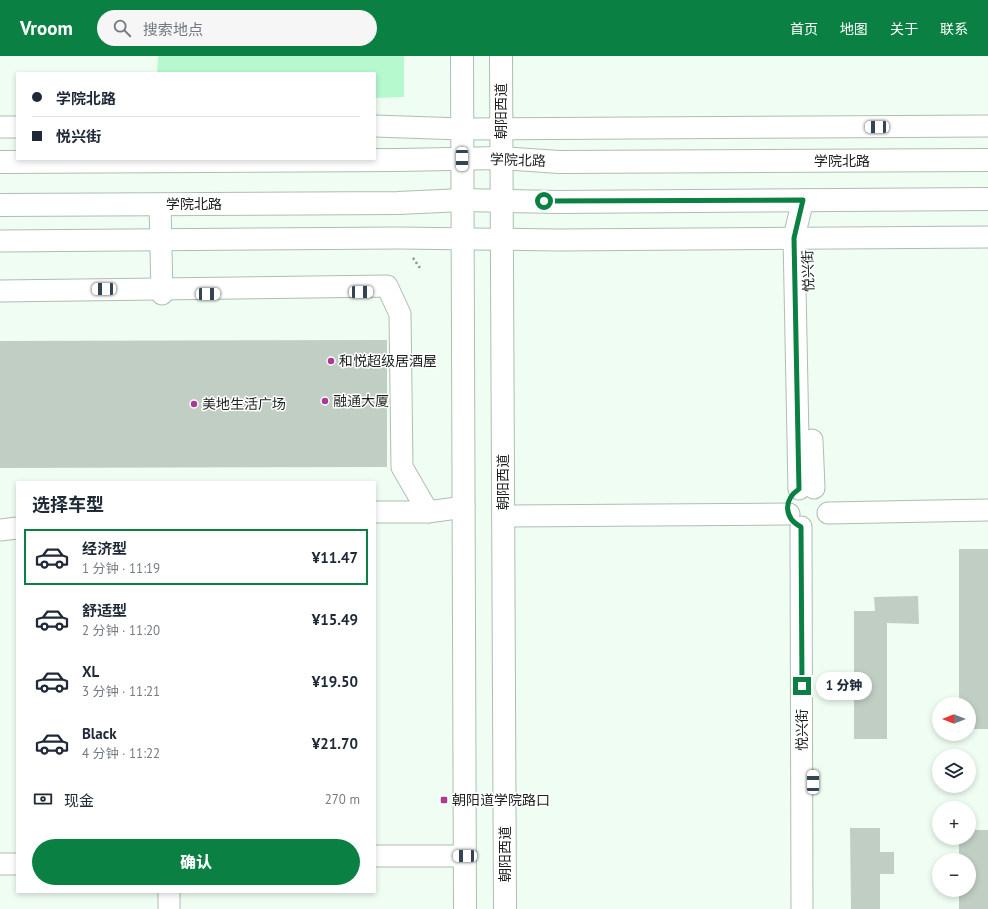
<!DOCTYPE html>
<html lang="zh">
<head>
<meta charset="utf-8">
<style>
	:root { --surface:#fff; --page:#f6f6f7; --text:#1f2937; --muted:#747a83; --line:#e0e1e3; --accent:#0b8043 }
	body { margin:0; font-family:"PT Sans","Noto Sans SC",sans-serif; background:var(--page); color:var(--text); height:100vh; display:flex; flex-direction:column; font-size:15px; white-space:nowrap }
	* { box-sizing:border-box; margin:0 }
	p { font-size:13px; color:var(--muted) }
	.icon { flex:none; width:22px; height:22px; fill:none; stroke:currentColor; stroke-width:2; stroke-linecap:round; stroke-linejoin:round }
	.map { position:relative; flex:1; overflow:hidden }
	.side { position:absolute; left:16px; top:425px; width:360px; height:412px; display:flex; flex-direction:column; background:var(--surface); border-radius:0px; box-shadow:0 2px 6px #0003 }
	.side>* { flex:none }
	.top-card { position:absolute; left:16px; top:16px; width:360px; height:88px; border-radius:0px; box-shadow:0 2px 6px #0003; display:grid; align-content:center; height:88px; padding:0 16px; background:var(--surface) }
	.needle { width:26px; rotate:270deg }
	.controls { position:absolute; left:932px; top:641px; display:grid; gap:8px }
	.controls a { display:grid; place-items:center; width:44px; height:44px; border-radius:50%; background:var(--surface); box-shadow:0 2px 6px #0003; font-size:20px }
	.end { position:absolute; width:18px; height:18px; margin:-9px; border:5px solid #0b8043; background:#fff; box-shadow:0 0 0 2px #fff }
	.from { border-radius:50% }
	.bubble { position:absolute; height:28px; border-radius:14px; background:var(--surface); box-shadow:0 2px 6px #0003; font-size:13px; font-weight:800; line-height:28px; text-align:center }
	.car { position:absolute; width:12px; height:24px; margin:-12px -6px; border-radius:5px; box-shadow:0 0 3px 1px #0007; background:linear-gradient(#fff 24%,#345 0 40%,#fff 0 76%,#345 0 86%,#fff 0) }
	.top-card b { display:flex; align-items:center; gap:14px; height:38px; font-size:15px }
	.top-card b+b { border-top:1px solid var(--line) }
	.top-card i { width:10px; height:10px; background:var(--text) }
	ul { padding:0; list-style:none }
	li { display:flex; align-items:center; gap:12px; height:56px; margin:0 8px 6px; padding:0 8px; border:2px solid transparent; border-radius:0px }
	li div { flex:1 }
	li b { display:block; font-size:15px }
	li em { font-style:normal; font-weight:800 }
	li.current { border-color:var(--accent) }
	li>.icon { width:36px; height:36px; stroke-width:1.5 }
	h2 { padding:0 16px; font-size:18px; line-height:48px }
	.pay { display:flex; align-items:center; gap:10px; height:44px; padding:0 16px; font-size:15px }
	.pay p { margin-inline-start:auto }
	.button { display:flex; gap:8px; margin-top:auto; padding:8px 16px }
	.button a { flex:1; height:46px; border-radius:24px; background:var(--accent); color:#fff; font-size:16px; font-weight:800; line-height:46px; text-align:center }
	header { display:flex; align-items:center; gap:24px; box-sizing:border-box; height:56px; padding:0 20px; background:var(--accent); color:#fff }
	header strong { font-size:19px }
	nav { display:flex; gap:22px; margin-inline-start:auto; font-size:14px }
	.search { width:280px; height:36px; background:var(--page); display:flex; align-items:center; gap:10px; box-sizing:border-box; padding:0 14px; border-radius:22px; color:var(--muted); font-size:15px }
	.map>svg:first-child { display:block }
	.green { fill:#b6f9ce }
	.building { fill:#c0cec4 }
	.lines { fill:none; stroke-linecap:round; stroke-linejoin:round }
	.minor-casing { stroke:#afbdb3; stroke-width:23 }
	.major-casing { stroke:#afbdb3; stroke-width:24 }
	.path { stroke:#848e87; stroke-width:2.5; stroke-dasharray:2 3; stroke-linecap:butt }
	.minor { stroke:#fff; stroke-width:21 }
	.major { stroke:#fff; stroke-width:22 }
	.route { stroke:#0b8043; stroke-width:5 }
	.poi-dot { fill:#ab3a96; stroke:#fff; stroke-width:1.5 }
	.labels { text-anchor:middle; dominant-baseline:central; stroke-width:3; stroke-linejoin:round; paint-order:stroke }
	.street-label { font-size:14px; fill:#1c211d; stroke:#fff }
	.poi-label { font-size:14px; fill:#1c211d; stroke:#fff; text-anchor:start }
</style>
</head>
<body>
<header>
<strong>Vroom</strong>
<div class="search"><svg class="icon" aria-label="search" viewBox="0 0 24 24"><circle cx="10" cy="10" r="6"/><path d="M15 15l6 6"/></svg>搜索地点</div>
<nav><a>首页</a><a>地图</a><a>关于</a><a>联系</a></nav>
</header>
<div class="map">
<svg width="988" height="853" viewBox="0 0 988 853">
	<rect width="100%" height="100%" fill="#effdf3"/>
	<polygon class="green" points="158,0 404,0 404,41 375,42 375,17 157,17"/>
	<g class="building">
		<polygon points="387,284 387,411 0,412 0,285"/>
		<polygon points="959,493 988,493 988,673 969,673 969,648 959,648"/>
		<polygon points="918,540 919,568 887,567 887,683 854,683 854,555 875,555 874,541"/>
		<polygon points="850,772 880,772 880,796 894,796 894,818 880,818 880,853 851,853"/>
		<polygon points="969,774 988,774 988,853 959,853 959,834 969,834 969,804 959,804 959,782 969,782"/>
	</g>
	<g class="lines">
		<defs>
			<g id="minor">
				<polyline points="375,70 462,73 988,70"/>
				<polyline points="0,71 17,71"/>
				<polyline points="160,148 162,238"/>
				<polyline points="0,185 399,182 558,184 988,181"/>
				<polyline points="0,235 387,230 400,258 402,411 428,456"/>
				<polyline points="812,384 814,432"/>
				<polyline points="799,433 794,181 803,144"/>
				<polyline points="375,456 428,456 464,451"/>
				<polyline points="828,457 988,454"/>
				<polyline points="503,460 789,458"/>
				<polyline points="801,471 802,853"/>
				<polyline points="0,474 17,472"/>
				<polyline points="375,800 465,800"/>
				<polyline points="0,808 17,808"/>
				<polyline points="169,836 169,853"/>
			</g>
			<g id="major">
				<polyline points="462,0 465,853"/>
				<polyline points="501,0 505,853"/>
				<polyline points="0,106 398,104 501,102 559,106 988,104"/>
				<polyline points="0,149 398,147 463,144 558,146 988,143"/>
			</g>
		</defs>
		<use href="#minor" class="minor-casing"/>
		<use href="#major" class="major-casing"/>
		<polyline class="path" points="413,202 420,212"/>
		<use href="#minor" class="minor"/>
		<use href="#major" class="major"/>
	</g>
	<g class="lines">
		<path class="route" d="M544,145L803,144L794,182L799,433C783,444 784,462 801,471L802,630"/>
	</g>
	<g class="poi-dot">
		<circle cx="331" cy="305" r="4"/>
		<circle cx="325" cy="345" r="4"/>
		<circle cx="194" cy="348" r="4"/>
		<rect x="440" y="740" width="8" height="8" rx="2"/>
	</g>
	<g class="labels">
		<g class="street-label">
			<text transform="translate(501 55) rotate(-90)">朝阳西道</text>
			<text transform="translate(518 104) rotate(2)">学院北路</text>
			<text x="842" y="105">学院北路</text>
			<text x="194" y="148">学院北路</text>
			<text transform="translate(808 215) rotate(-92)">悦兴街</text>
			<text transform="translate(503 426) rotate(-90)">朝阳西道</text>
			<text transform="translate(802 674) rotate(-90)">悦兴街</text>
			<text transform="translate(505 798) rotate(-90)">朝阳西道</text>
		</g>
		<g class="poi-label">
			<text x="339" y="305">和悦超级居酒屋</text>
			<text x="333" y="345">融通大厦</text>
			<text x="202" y="348">美地生活广场</text>
			<text x="452" y="744">朝阳道学院路口</text>
		</g>
	</g>
</svg>
<div class="controls">
<a><svg class="needle" viewBox="-14 -14 28 28"><path d="M0-13l5 13h-10z" fill="#e53935"/><path d="M0 13l5-13h-10z" fill="#747a83"/></svg></a>
<a><svg class="icon" aria-label="layers" viewBox="0 0 24 24"><path d="M12 4l9 5-9 5-9-5zM3 14l9 5 9-5"/></svg></a>
<a>+</a>
<a>−</a>
</div>
<i class="end from" style="left:544px;top:145px"></i>
<i class="end" style="left:802px;top:630px"></i>
<div class="bubble" style="left:816px;top:616px;width:56px">1 分钟</div>
<i class="car" style="left:877px;top:71px;rotate:270deg"></i>
<i class="car" style="left:462px;top:103px;rotate:180deg"></i>
<i class="car" style="left:104px;top:233px;rotate:269deg"></i>
<i class="car" style="left:361px;top:236px;rotate:89deg"></i>
<i class="car" style="left:208px;top:238px;rotate:89deg"></i>
<i class="car" style="left:813px;top:726px;rotate:0deg"></i>
<i class="car" style="left:465px;top:800px;rotate:270deg"></i>
<div class="top-card">
<b><i class="from"></i>学院北路</b>
<b><i></i>悦兴街</b>
</div>
<section class="side">
<h2>选择车型</h2>
<ul>
<li class="current"><svg class="icon" aria-label="car" viewBox="0 0 24 24"><path d="M5 17H2v-5l4-1 3-4h7l3 4 3 1v5h-3M9 17h6M6 11h13"/><circle cx="7" cy="17" r="2"/><circle cx="17" cy="17" r="2"/></svg><div><b>经济型</b><p>1 分钟 · 11:19</p></div><em>¥11.47</em></li>
<li><svg class="icon" aria-label="car" viewBox="0 0 24 24"><path d="M5 17H2v-5l4-1 3-4h7l3 4 3 1v5h-3M9 17h6M6 11h13"/><circle cx="7" cy="17" r="2"/><circle cx="17" cy="17" r="2"/></svg><div><b>舒适型</b><p>2 分钟 · 11:20</p></div><em>¥15.49</em></li>
<li><svg class="icon" aria-label="car" viewBox="0 0 24 24"><path d="M5 17H2v-5l4-1 3-4h7l3 4 3 1v5h-3M9 17h6M6 11h13"/><circle cx="7" cy="17" r="2"/><circle cx="17" cy="17" r="2"/></svg><div><b>XL</b><p>3 分钟 · 11:21</p></div><em>¥19.50</em></li>
<li><svg class="icon" aria-label="car" viewBox="0 0 24 24"><path d="M5 17H2v-5l4-1 3-4h7l3 4 3 1v5h-3M9 17h6M6 11h13"/><circle cx="7" cy="17" r="2"/><circle cx="17" cy="17" r="2"/></svg><div><b>Black</b><p>4 分钟 · 11:22</p></div><em>¥21.70</em></li>
</ul>
<div class="pay"><svg class="icon" aria-label="cash" viewBox="0 0 24 24"><path d="M3 7h18v10H3z"/><circle cx="12" cy="12" r="2"/></svg>现金<p>270 m</p></div>
<div class="button"><a>确认</a></div>
</section>
</div>
</body>
</html>
